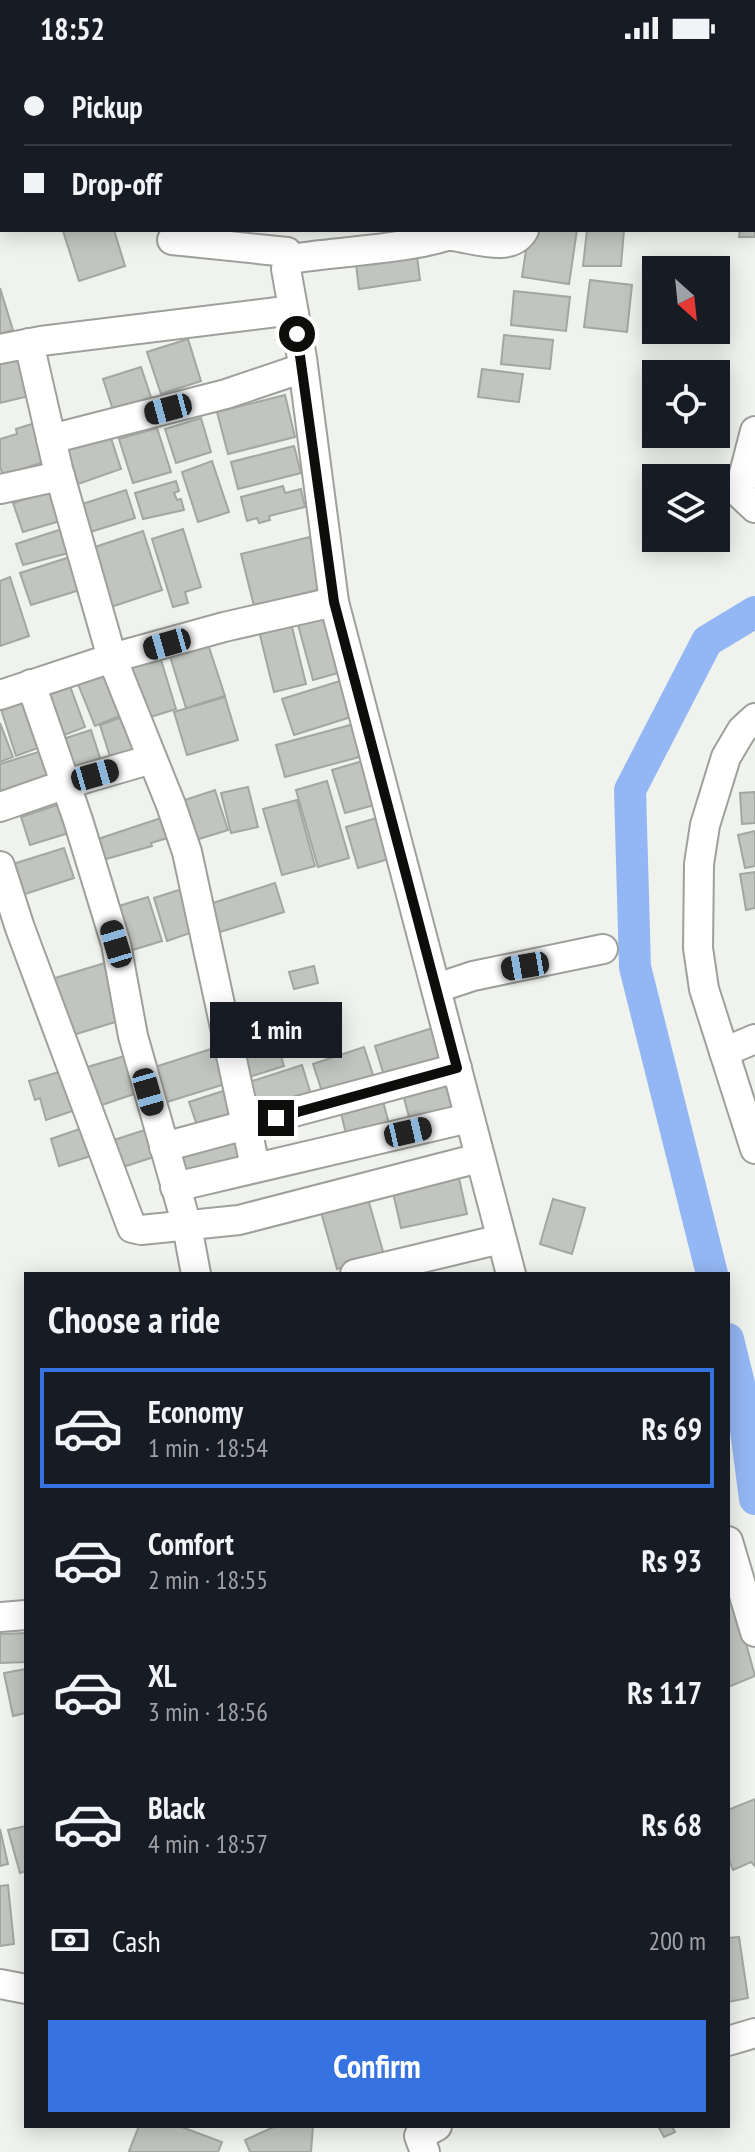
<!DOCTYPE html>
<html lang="en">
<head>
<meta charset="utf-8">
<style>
	:root { --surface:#171b24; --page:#242831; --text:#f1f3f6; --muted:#9ea1a6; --line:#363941; --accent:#3672e0 }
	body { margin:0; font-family:"PT Sans Narrow",sans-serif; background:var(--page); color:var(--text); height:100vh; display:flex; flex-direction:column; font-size:30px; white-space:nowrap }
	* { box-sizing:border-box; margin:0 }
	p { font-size:26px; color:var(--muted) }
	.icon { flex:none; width:44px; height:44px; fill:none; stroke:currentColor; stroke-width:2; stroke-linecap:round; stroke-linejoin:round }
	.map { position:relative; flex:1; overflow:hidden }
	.details { position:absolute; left:24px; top:1216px; width:706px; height:856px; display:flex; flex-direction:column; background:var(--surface); border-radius:0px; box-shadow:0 4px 20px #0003 }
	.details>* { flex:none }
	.banner { position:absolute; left:0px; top:0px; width:756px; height:176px; box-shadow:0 4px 20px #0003; display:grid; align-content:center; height:176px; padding:0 24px; background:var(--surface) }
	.needle { width:52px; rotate:153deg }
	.buttons { position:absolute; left:642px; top:200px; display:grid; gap:16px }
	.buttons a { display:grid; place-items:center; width:88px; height:88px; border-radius:0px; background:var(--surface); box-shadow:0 4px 20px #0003; font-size:40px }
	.end { position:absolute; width:36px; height:36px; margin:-18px; border:10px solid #0d0e0c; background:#fff; box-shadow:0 0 0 4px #fff }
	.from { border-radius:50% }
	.bubble { position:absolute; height:56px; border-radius:0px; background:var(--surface); box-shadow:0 4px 20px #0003; font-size:26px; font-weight:700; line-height:56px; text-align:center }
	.car { position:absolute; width:24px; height:48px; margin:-24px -12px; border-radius:10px; box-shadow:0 0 6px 2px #0007; background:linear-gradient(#222 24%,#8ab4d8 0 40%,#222 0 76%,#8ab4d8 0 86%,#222 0) }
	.banner b { display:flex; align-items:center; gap:28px; height:76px; font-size:30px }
	.banner b+b { border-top:2px solid var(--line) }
	.banner i { width:20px; height:20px; background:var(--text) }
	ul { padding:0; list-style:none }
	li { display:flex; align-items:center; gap:24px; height:120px; margin:0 16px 12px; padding:0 8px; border:4px solid transparent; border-radius:0px }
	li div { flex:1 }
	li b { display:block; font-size:30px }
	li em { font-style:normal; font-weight:700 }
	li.selected { border-color:var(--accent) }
	li>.icon { width:72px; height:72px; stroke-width:1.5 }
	h2 { padding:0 24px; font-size:36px; line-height:96px }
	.pay { display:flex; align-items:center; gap:20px; height:88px; padding:0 24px; font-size:30px }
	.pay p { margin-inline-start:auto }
	.cta { display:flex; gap:16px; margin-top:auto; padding:16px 24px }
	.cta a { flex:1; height:92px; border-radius:0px; background:var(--accent); color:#fff; font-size:32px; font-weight:700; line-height:92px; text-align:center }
	.status { display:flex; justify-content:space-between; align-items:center; height:56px; padding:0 40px; background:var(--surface); direction:ltr }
	.status svg { height:22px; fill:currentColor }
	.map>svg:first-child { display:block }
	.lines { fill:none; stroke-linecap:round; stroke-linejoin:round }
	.canal { stroke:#93b6f4; stroke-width:32 }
	.building { fill:#c1c4bf; stroke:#a3a6a1; stroke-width:2 }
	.minor-casing { stroke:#9da09b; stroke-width:32 }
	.minor { stroke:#fff; stroke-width:28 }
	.route { stroke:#0d0e0c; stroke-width:10 }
</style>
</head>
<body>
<div class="status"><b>18:52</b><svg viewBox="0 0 49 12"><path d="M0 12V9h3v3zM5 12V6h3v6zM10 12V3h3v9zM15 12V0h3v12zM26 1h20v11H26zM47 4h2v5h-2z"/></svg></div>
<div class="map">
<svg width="755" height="2096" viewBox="0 0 755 2096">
	<rect width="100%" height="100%" fill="#eff2ed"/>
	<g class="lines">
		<g class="canal">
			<polyline points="712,1218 635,911 630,734 707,585 755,556"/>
			<polyline points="728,1283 741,1336 755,1443"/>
		</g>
	</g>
	<g class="building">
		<polygon points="755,162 755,181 739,181 740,174 754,174"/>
		<polygon points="68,174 114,174 125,210 79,225 63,175"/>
		<polygon points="529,174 577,174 569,228 522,221"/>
		<polygon points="587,174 624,174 621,210 583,210"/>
		<polygon points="416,192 420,224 359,233 355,200"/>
		<polygon points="650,201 725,209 719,260 716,259 716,214 656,214 656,253 644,251"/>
		<polygon points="590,224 632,229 627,276 584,271"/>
		<polygon points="0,232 13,274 0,278"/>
		<polygon points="514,235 570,241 566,275 511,269"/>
		<polygon points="504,279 553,284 550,313 501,308"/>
		<polygon points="188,283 201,325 161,338 147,296"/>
		<polygon points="26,294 37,338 0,347 0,301"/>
		<polygon points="141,311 152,344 114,357 103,323"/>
		<polygon points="482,313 523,318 519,346 478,341"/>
		<polygon points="285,339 295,381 228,398 217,356"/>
		<polygon points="201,362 211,396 176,407 165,373"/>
		<polygon points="38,366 50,404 3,419 0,411 0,383 17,378 16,373"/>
		<polygon points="157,372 171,416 133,427 119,383"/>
		<polygon points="110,379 121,413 78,428 67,393"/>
		<polygon points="294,390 301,417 238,433 231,406"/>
		<polygon points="212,405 229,456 198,466 182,416"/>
		<polygon points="176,425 179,435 174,437 177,444 181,443 184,454 143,463 135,437"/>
		<polygon points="283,430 285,437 301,433 305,451 269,460 270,464 259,467 257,462 247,465 241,441"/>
		<polygon points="126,434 135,462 84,478 76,450"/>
		<polygon points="50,435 60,465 23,476 13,447"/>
		<polygon points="68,471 76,495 23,509 16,488"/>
		<polygon points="183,473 201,531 185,536 188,547 173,551 152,483"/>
		<polygon points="143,475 162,534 111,551 92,492"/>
		<polygon points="310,481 324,532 254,550 241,498"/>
		<polygon points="73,500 83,533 31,549 20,517"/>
		<polygon points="10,521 29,580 0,590 0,525"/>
		<polygon points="328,556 345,615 313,624 297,565"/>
		<polygon points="291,567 306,628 274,636 259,575"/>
		<polygon points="206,582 225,640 186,652 168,594"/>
		<polygon points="158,594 176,653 141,664 123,605"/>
		<polygon points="108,611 127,657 95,670 76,623"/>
		<polygon points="67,622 85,671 54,683 36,635"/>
		<polygon points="340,625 351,661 294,679 282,643"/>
		<polygon points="28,633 46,689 16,700 0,650"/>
		<polygon points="225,641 238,684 187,699 174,656"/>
		<polygon points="125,660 139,702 113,710 100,669"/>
		<polygon points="0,667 13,701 0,706"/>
		<polygon points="354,668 363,700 285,721 276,689"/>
		<polygon points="91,674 103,711 74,720 63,683"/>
		<polygon points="48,693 58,726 0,744 0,708"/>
		<polygon points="366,704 378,748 345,757 332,714"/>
		<polygon points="327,725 349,802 318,811 296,734"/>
		<polygon points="248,731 258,771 231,777 221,737"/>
		<polygon points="215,734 228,774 186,787 173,748"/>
		<polygon points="755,736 755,767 742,768 740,737"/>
		<polygon points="297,744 315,810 282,819 263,753"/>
		<polygon points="63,747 72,776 30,789 21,761"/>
		<polygon points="167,760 174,780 151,787 152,790 99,805 92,785"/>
		<polygon points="380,761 392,802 358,812 346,771"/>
		<polygon points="755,775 755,810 745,812 738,779"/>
		<polygon points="64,792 74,822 22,839 13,808"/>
		<polygon points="755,816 755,852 746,854 740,818"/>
		<polygon points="275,827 284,856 220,876 210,848"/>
		<polygon points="188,831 202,873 167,885 154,842"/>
		<polygon points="148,841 162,885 123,897 109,853"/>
		<polygon points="108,906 125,963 70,980 52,923"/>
		<polygon points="314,910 318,927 294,933 289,916"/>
		<polygon points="268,958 284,1010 249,1021 233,970"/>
		<polygon points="436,971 447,1003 385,1023 375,990"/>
		<polygon points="217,991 228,1027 167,1046 155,1011"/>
		<polygon points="364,991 376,1028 325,1045 313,1008"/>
		<polygon points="128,999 140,1036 96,1051 84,1012"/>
		<polygon points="302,1009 313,1045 257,1063 246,1027"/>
		<polygon points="69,1013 81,1052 46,1064 40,1042 35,1044 29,1025"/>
		<polygon points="445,1020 456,1061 412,1072 401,1031"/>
		<polygon points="223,1035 226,1044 231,1042 240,1067 199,1075 189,1046"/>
		<polygon points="381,1038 391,1075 348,1086 339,1049"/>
		<polygon points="88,1070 97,1098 59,1110 51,1083"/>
		<polygon points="154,1071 163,1098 123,1111 114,1084"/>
		<polygon points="238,1076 246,1112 186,1126 178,1090"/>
		<polygon points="458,1118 467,1158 401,1172 392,1132"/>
		<polygon points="366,1136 384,1199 337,1213 319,1149"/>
		<polygon points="553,1143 585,1152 572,1198 540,1188"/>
		<polygon points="728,1522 755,1620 728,1631"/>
		<polygon points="26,1577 26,1606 0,1607 0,1578"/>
		<polygon points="26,1613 26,1657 13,1660 4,1617"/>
		<polygon points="755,1743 755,1810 751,1806 733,1814 728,1801 728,1754"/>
		<polygon points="26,1770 26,1815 20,1817 8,1774"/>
		<polygon points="0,1773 8,1808 0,1810"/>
		<polygon points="8,1829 14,1888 0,1890 0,1830"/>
		<polygon points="739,1881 748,1942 728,1946 728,1882"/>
		<polygon points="139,2070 179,2070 222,2086 218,2096 133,2096 129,2095"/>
		<polygon points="276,2070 313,2070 311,2096 250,2096 245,2084"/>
		<polygon points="658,2070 672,2070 675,2076 664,2081"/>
	</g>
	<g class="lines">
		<defs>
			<g id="minor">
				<polyline points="290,0 290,2"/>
				<polyline points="11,2 19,0"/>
				<polyline points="514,2 514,0"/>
				<polyline points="569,2 570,0"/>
				<polyline points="0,108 2,108"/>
				<polyline points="754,150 755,150"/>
				<path d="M460,174C435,191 334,196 298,202L289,205L286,213L302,302L334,546L511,1218"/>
				<path d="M452,180C473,182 511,198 524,174"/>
				<polyline points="172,184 287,196"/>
				<polyline points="29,287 58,413 112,602 171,749 187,796 255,1110"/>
				<polyline points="0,293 41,285 293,254"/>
				<polyline points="755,375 739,437 755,452"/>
				<polyline points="51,383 226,338 303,312"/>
				<polyline points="0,433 60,420"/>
				<polyline points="31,628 78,764 116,888 133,980 187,1170 196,1218"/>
				<polyline points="0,639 112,602 224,571 334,546"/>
				<polyline points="755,662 742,674 726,701 705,769 699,808 698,892 704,933 755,1093"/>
				<polyline points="0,751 66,728 152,703"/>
				<polyline points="0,810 20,872 132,1172 141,1174 239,1164 479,1102"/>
				<polyline points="437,932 473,920 603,893"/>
				<polyline points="724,996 755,983"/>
				<polyline points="164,1091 457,1012"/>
				<polyline points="175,1131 469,1062"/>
				<polyline points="355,1218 501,1183"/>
				<polyline points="728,1485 755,1576"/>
				<polyline points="0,1561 26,1559"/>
				<polyline points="0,1928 26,1933"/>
				<polyline points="728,1985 755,1977"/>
				<polyline points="425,2096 419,2080 437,2070"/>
			</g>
		</defs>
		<use href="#minor" class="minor-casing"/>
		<use href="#minor" class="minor"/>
	</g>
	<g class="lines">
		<polyline class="route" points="276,1062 457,1012 334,546 297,278"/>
	</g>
</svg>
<div class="buttons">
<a><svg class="needle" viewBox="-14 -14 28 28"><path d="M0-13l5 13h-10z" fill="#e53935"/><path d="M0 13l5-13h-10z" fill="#9ea1a6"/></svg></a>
<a><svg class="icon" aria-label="locate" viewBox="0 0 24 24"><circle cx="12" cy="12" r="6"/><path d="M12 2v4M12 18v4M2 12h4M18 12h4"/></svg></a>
<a><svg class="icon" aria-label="layers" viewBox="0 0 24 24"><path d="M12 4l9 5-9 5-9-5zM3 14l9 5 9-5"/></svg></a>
</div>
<i class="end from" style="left:297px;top:278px"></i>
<i class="end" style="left:276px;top:1062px"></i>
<div class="bubble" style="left:210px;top:946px;width:132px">1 min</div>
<i class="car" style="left:168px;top:353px;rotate:255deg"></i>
<i class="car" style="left:167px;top:588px;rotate:254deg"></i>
<i class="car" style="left:95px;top:719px;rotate:74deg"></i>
<i class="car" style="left:116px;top:888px;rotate:343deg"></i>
<i class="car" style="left:525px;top:910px;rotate:260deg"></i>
<i class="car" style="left:148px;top:1036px;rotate:164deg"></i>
<i class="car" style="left:408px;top:1076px;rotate:77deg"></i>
<div class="banner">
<b><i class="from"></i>Pickup</b>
<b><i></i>Drop-off</b>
</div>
<section class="details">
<h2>Choose a ride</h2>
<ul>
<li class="selected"><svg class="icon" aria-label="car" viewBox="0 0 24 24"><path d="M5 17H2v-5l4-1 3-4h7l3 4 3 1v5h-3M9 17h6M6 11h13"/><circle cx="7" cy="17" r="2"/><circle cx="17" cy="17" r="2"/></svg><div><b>Economy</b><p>1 min · 18:54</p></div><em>Rs 69</em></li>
<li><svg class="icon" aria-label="car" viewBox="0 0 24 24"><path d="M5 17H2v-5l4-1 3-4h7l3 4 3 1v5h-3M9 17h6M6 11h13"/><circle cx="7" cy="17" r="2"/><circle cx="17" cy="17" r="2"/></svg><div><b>Comfort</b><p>2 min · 18:55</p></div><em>Rs 93</em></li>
<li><svg class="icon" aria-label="car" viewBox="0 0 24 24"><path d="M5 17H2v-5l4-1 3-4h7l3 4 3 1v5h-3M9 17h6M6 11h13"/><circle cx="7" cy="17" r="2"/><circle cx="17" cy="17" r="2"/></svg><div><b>XL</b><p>3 min · 18:56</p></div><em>Rs 117</em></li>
<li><svg class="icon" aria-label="car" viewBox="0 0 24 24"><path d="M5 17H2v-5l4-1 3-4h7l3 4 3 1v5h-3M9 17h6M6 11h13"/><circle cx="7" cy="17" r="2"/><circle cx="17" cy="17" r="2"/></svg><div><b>Black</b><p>4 min · 18:57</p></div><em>Rs 68</em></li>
</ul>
<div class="pay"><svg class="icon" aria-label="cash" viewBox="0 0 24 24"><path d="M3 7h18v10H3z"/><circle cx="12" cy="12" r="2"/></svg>Cash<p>200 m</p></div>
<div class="cta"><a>Confirm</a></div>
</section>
</div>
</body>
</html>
